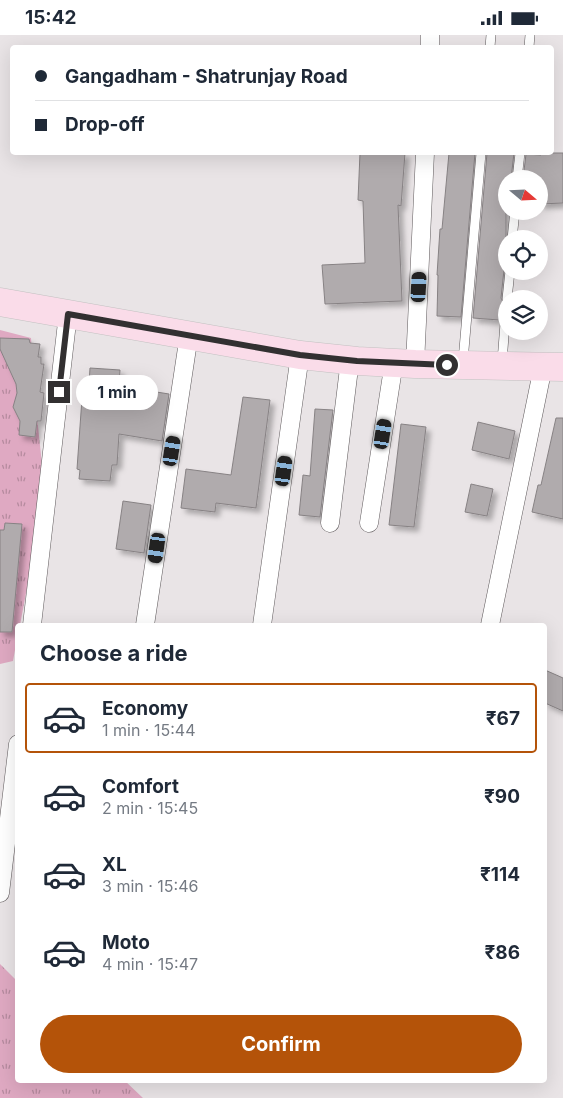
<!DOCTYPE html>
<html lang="en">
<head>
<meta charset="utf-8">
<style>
	:root { --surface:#fff; --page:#f2f2f3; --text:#1f2937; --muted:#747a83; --line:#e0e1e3; --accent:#b45309 }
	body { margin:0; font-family:Inter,sans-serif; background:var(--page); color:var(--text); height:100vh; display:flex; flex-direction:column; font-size:19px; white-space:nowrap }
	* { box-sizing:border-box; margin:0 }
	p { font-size:16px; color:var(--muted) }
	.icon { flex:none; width:28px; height:28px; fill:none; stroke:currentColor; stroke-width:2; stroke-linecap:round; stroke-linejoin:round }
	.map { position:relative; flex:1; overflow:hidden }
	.panel { position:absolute; left:15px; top:588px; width:532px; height:460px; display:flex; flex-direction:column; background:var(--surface); border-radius:5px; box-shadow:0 5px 20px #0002 }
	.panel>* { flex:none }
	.banner { position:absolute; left:10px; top:10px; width:544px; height:110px; border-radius:5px; box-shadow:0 5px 20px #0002; display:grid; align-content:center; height:110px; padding:0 25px; background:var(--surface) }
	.needle { width:32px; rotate:109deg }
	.buttons { position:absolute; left:498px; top:135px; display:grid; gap:10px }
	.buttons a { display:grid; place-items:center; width:50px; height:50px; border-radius:50%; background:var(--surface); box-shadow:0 5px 20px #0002; font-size:25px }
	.end { position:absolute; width:22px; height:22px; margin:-11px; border:6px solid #323031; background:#fff; box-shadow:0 0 0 2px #fff }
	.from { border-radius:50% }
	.bubble { position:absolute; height:35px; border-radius:18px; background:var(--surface); box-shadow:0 5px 20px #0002; font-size:16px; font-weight:700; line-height:35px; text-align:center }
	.car { position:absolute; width:15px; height:30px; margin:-15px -8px; border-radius:6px; box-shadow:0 0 4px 1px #0007; background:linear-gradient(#222 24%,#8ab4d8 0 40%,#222 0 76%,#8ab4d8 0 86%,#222 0) }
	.banner b { display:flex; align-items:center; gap:18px; height:48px; font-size:19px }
	.banner b+b { border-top:1px solid var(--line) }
	.banner i { width:12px; height:12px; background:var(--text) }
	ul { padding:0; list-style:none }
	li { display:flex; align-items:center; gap:15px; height:70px; margin:0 10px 8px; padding:0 15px; border:2px solid transparent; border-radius:5px }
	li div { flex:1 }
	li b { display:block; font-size:19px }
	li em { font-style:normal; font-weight:700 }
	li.selected { border-color:var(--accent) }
	li>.icon { width:45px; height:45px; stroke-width:1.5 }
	h2 { padding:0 25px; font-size:22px; line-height:60px }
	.button { display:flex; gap:10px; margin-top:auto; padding:10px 25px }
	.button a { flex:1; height:58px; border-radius:30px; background:var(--accent); color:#fff; font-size:20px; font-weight:700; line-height:58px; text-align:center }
	.status { display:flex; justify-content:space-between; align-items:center; height:35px; padding:0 25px; background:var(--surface); direction:ltr }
	.status svg { height:14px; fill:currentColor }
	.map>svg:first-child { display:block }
	.park { fill:url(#park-tufts) }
	.building { fill:#b0abad; stroke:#878284; filter:url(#shadow) }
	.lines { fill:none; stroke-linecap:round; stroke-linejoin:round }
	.service-casing { stroke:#605b5d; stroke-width:10 }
	.minor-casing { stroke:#605b5d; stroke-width:19 }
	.primary-casing { stroke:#c2c1c1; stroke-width:29 }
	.service { stroke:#fff; stroke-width:9 }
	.minor { stroke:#fff; stroke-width:18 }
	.primary { stroke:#fadce9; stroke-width:28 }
	.route { stroke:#323031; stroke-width:6 }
</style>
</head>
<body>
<div class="status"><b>15:42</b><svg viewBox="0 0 49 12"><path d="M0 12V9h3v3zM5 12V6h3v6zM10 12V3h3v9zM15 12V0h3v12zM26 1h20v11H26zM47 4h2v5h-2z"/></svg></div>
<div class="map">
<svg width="563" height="1063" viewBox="0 0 563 1063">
	<defs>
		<pattern id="park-tufts" width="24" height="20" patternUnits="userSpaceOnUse" patternTransform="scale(1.25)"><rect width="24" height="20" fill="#dfa9c2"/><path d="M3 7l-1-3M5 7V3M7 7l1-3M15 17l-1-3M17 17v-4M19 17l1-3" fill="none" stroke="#b58a9e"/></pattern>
		<filter id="shadow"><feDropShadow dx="4.5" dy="4.5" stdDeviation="2.5" flood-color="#0004"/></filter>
	</defs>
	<rect width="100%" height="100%" fill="#e9e4e6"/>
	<g class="park">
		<polygon points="0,295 31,303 36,372 45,458 20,590 18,590 17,604 13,626 0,629"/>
		<polygon points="0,929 17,946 18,1045 124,1045 143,1063 0,1063"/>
	</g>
	<g class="building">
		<polygon points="360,118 405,118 401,171 398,170 402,266 325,269 322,230 365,228 363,166 358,165"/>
		<polygon points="449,118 475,118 461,282 437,281 438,240 437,240 440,194 442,194"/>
		<polygon points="487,118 514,118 511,144 506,144 506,231 504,235 501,263 504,269 500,274 499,285 473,283"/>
		<polygon points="541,118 563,118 563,168 540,169 539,144 523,144 526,119 541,120"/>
		<polygon points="0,303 29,304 30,308 40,309 38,322 41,322 41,329 44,329 40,357 44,358 41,386 37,386 35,402 19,400 20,386 13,372 17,358 16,349 0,314"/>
		<polygon points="90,333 120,335 119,351 169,359 162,406 119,399 117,430 112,430 110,446 79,444 80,435 77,434 83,349 89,349"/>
		<polygon points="243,362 270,365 256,473 216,468 215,477 181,473 186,434 231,440"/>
		<polygon points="315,374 333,375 320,482 299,480 303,440 310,441"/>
		<polygon points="556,383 563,383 563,484 532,477 538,450 541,450"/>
		<polygon points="478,387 515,396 509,424 472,415"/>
		<polygon points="401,389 426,392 414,492 389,490"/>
		<polygon points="471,449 493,454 487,481 465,477"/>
		<polygon points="123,466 151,470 144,518 116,514"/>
		<polygon points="5,488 22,489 12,597 0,597 0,495 4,495"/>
		<polygon points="545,635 563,643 563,676 545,668"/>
	</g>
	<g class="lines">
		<defs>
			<g id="service">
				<polyline points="490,12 491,0"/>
				<polyline points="529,12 530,0"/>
				<polyline points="517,144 520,118"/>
				<polyline points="512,204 515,176"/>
				<polyline points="507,264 510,236"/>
				<polyline points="463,326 481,118"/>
				<polyline points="502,327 506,275"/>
			</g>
			<g id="minor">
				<polyline points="430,12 430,0"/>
				<polyline points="415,329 425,118"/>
				<polyline points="330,488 350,325"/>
				<polyline points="369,488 394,327"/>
				<polyline points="32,590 68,279"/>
				<polyline points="145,590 189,300"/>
				<polyline points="262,590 300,320"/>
				<polyline points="490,590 543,332"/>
				<polyline points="0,858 18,709"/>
			</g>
			<polyline id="primary" points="0,267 300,320 357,326 415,329 563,332"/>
		</defs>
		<use href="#service" class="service-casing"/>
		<use href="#minor" class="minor-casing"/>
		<use href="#primary" class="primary-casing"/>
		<use href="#service" class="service"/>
		<use href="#minor" class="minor"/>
		<use href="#primary" class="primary"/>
	</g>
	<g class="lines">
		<polyline class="route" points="59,357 68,279 300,320 357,326 447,330"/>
	</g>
</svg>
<div class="buttons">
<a><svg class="needle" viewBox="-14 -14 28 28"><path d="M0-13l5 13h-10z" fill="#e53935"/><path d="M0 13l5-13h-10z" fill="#747a83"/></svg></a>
<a><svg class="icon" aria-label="locate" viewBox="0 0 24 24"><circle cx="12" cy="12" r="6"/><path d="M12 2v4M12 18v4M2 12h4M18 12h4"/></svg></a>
<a><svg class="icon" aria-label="layers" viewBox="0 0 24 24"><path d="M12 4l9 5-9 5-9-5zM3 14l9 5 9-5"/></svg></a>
</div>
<i class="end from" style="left:447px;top:330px"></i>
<i class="end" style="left:59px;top:357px"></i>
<div class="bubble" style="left:76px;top:340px;width:82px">1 min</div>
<i class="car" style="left:419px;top:252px;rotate:3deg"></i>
<i class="car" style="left:383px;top:399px;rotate:9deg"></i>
<i class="car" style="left:172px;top:416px;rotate:9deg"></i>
<i class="car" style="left:284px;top:436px;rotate:8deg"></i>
<i class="car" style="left:157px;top:513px;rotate:188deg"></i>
<div class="banner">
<b><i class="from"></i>Gangadham - Shatrunjay Road</b>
<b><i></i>Drop-off</b>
</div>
<section class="panel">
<h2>Choose a ride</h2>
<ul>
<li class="selected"><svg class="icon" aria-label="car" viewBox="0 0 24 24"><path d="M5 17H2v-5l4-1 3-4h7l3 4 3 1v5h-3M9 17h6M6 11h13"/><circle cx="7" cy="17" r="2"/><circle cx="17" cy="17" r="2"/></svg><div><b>Economy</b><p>1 min · 15:44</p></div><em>₹67</em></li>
<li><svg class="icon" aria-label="car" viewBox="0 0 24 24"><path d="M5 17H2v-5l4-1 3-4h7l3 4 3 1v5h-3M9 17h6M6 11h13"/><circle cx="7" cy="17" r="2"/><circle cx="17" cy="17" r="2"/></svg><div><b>Comfort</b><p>2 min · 15:45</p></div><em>₹90</em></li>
<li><svg class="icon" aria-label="car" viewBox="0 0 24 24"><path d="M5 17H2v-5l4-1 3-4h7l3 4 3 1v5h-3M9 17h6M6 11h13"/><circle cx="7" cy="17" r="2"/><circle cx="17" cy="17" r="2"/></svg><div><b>XL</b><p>3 min · 15:46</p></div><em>₹114</em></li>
<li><svg class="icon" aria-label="car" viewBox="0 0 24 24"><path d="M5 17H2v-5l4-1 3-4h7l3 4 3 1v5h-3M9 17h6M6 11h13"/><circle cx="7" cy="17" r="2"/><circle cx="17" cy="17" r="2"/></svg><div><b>Moto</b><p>4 min · 15:47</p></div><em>₹86</em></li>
</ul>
<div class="button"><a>Confirm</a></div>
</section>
</div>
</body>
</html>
